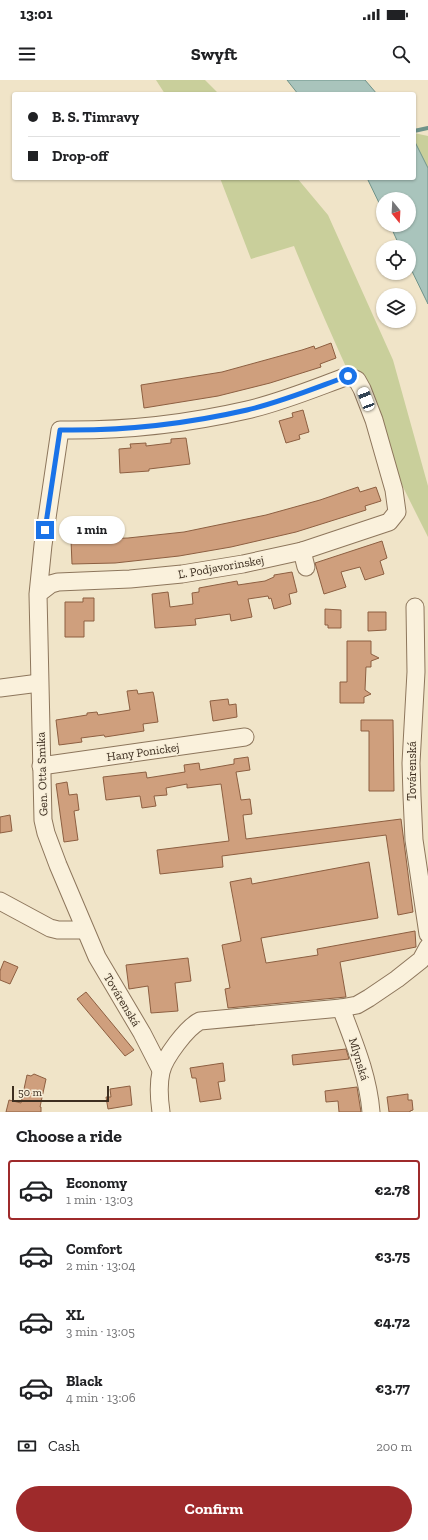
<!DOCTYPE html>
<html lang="en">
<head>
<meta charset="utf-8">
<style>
	:root { --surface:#fff; --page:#f6f6f6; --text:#202124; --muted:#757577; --line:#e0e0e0; --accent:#9e2a2b }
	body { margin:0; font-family:"Zilla Slab",serif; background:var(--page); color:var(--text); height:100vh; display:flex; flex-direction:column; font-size:15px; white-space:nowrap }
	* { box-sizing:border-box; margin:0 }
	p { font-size:13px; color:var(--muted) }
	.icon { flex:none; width:22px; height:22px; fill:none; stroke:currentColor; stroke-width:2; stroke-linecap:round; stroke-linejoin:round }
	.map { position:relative; height:1032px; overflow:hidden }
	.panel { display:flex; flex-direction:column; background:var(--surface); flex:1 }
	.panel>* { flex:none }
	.top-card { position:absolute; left:12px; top:12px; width:404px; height:88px; border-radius:4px; box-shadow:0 1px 3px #0004; display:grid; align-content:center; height:88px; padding:0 16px; background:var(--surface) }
	.needle { width:26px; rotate:162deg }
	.controls { position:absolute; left:376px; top:112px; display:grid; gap:8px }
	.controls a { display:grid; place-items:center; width:40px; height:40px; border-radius:50%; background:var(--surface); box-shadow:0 1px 3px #0004; font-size:20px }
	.scale { position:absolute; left:12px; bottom:10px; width:97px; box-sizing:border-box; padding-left:4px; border:2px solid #3d2e20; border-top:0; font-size:11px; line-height:14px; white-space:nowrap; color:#3d2e20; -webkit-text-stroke:3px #f7eed8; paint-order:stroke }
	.end { position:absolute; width:18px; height:18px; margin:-9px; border:5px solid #1a73e8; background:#fff; box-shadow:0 0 0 2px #fff }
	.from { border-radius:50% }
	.bubble { position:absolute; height:28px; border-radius:14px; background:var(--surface); box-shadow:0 1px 3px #0004; font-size:13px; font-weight:700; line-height:28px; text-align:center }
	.car { position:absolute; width:12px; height:24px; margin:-12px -6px; border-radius:5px; box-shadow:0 0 3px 1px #0007; background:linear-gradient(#fff 24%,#345 0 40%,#fff 0 76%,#345 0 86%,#fff 0) }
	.top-card b { display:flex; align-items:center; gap:14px; height:38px; font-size:15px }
	.top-card b+b { border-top:1px solid var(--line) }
	.top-card i { width:10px; height:10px; background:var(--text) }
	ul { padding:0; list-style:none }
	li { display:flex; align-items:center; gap:12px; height:60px; margin:0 8px 6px; padding:0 8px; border:2px solid transparent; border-radius:4px }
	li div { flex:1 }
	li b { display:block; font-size:15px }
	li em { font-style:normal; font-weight:700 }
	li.active { border-color:var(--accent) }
	li>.icon { width:36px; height:36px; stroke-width:1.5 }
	h2 { padding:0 16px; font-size:18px; line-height:48px }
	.pay { display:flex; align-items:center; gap:10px; height:44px; padding:0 16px; font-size:15px }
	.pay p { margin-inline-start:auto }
	.primary-button { display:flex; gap:8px; margin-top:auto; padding:8px 16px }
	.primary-button a { flex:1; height:46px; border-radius:24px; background:var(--accent); color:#fff; font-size:16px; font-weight:700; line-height:46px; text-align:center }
	.status { display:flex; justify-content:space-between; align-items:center; height:28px; padding:0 20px; background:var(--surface); direction:ltr }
	.status svg { height:11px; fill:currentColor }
	header { display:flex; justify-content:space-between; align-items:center; height:52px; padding:0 16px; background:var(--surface); font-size:18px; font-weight:700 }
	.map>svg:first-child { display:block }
	.green { fill:#c9cf9b }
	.water { fill:#a9c4bc; stroke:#6f938a }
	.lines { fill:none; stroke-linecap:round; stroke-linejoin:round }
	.stream { stroke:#6f938a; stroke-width:4 }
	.building { fill:#cf9f7d; stroke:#8d5f41 }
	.minor-casing { stroke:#8d765c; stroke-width:19 }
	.minor { stroke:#faf1dc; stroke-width:17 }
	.route { stroke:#1a73e8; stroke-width:5 }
	.labels { text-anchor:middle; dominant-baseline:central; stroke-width:3; stroke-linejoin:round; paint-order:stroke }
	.street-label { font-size:12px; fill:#3d2e20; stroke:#f7eed8 }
</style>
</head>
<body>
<div class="status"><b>13:01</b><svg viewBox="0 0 49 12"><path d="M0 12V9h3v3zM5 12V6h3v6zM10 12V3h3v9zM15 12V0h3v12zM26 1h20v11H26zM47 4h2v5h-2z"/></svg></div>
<header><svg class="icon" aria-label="menu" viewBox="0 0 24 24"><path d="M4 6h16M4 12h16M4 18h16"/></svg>Swyft<svg class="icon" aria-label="search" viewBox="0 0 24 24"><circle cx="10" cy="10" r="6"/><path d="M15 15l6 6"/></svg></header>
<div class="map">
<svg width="428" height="1032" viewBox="0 0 428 1032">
	<rect width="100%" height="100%" fill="#f0e4c8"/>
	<g class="green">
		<polygon points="156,0 205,0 219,14 165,14"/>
		<polygon points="414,53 428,56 428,88 414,60"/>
		<path d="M220,98H297L328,135L393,280L428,406V457C380,362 334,265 294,166L251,179Z"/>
	</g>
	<g class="water">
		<polygon points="287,0 365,0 377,14 298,14"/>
		<polygon points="414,60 428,88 428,224 409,185 409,167 400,167 390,145 409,145 409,119 383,119 383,131 367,98 414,98"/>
	</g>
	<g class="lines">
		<polyline class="stream" points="414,51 428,48"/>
	</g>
	<g class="building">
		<polygon points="331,263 336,278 320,284 321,287 270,303 218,316 144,328 141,305 222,292 302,270 314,266 315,269"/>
		<polygon points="303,330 309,352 299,355 300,359 286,363 279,341 293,337 292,333"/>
		<polygon points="186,358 190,384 149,389 149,391 120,393 119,369 131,368 130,364 146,363 146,366 171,363 171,359"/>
		<polygon points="358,407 360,412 376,407 381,421 365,426 366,430 296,452 231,467 179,476 115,483 72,484 71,460 128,458 184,452 266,435 320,420"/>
		<polygon points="382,461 387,478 380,481 384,494 365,500 360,487 341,492 346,507 324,514 315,483"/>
		<polygon points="292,492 297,512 289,514 291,524 274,529 271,518 269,519 268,516 248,519 252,537 231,541 230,534 195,539 196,545 155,548 152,514 168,512 170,527 193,524 192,513 199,512 199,508 237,501 238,505 265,501 274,497 274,495"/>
		<polygon points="83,518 94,518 94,541 84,541 84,557 65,557 65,522 83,522"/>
		<polygon points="325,529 341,530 341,548 328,548 328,545 325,545"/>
		<polygon points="368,532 386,532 386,550 368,551"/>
		<polygon points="347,561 371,561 371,574 379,578 371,581 371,587 366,587 365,610 371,614 364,617 364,623 340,623 340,602 347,602"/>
		<polygon points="137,610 138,614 153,612 154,616 158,642 143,644 144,651 105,657 104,655 81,658 82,662 59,665 56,640 87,635 87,633 97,632 98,635 130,630 127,611"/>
		<polygon points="228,619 229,625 236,624 237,637 213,641 210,621"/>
		<polygon points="361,640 393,640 394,711 369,711 369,651 361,651"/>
		<polygon points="248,677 250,690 236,692 241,720 250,719 252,734 243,735 246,759 401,739 413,832 398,835 386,755 222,776 223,787 160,794 157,770 229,761 221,704 187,708 187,704 166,708 167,715 154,716 156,726 142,728 140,716 106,720 103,697 146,692 147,698 185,692 184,685 199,683 200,690 234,684 234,679"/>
		<polygon points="67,702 69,715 77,714 79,730 74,731 78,760 64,762 56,704"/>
		<polygon points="10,735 12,751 0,753 0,737"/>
		<polygon points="369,782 378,838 261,858 266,883 318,875 317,869 415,851 416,867 340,882 346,917 228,928 225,909 230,908 222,865 241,861 230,802 251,798 252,804"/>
		<polygon points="188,878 191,901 175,903 178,931 151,933 148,906 129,909 126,885"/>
		<polygon points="4,881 18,887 10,904 0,900 0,891"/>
		<polygon points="86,912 134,970 125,976 77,919"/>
		<polygon points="346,969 349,979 293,985 292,975"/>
		<polygon points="223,983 225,1001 218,1002 221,1019 200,1022 196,998 192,998 190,988"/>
		<polygon points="34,994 46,999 40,1027 41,1027 41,1032 6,1032 9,1020 21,1023 27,995 31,996"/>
		<polygon points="130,1006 132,1025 108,1029 106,1017 111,1017 110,1009"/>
		<polygon points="357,1007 361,1032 339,1032 338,1021 326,1022 325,1011"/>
		<polygon points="408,1014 408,1020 412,1020 413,1030 410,1031 410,1032 389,1032 387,1017"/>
	</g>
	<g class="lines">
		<defs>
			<g id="minor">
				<polyline points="302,471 306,487"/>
				<path d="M38,514L51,504L58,502L130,499L182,494L243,484L302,471L389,442L397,432L394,410L374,340L362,309L357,300L348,296C315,308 282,322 247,330C186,344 123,351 60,350L43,465L38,514L43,740L46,753L58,785L97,877L142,953L161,990"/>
				<polyline points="415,527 416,592 411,683 412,716 414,760 428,854"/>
				<polyline points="0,608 39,603"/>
				<polyline points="41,686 245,657"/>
				<polyline points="0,821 50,848 58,850 85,850"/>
				<path d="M341,928C354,963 368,995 371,1032"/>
				<path d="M161,1032C159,1018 158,1005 161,992C164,978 187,947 200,941L341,928L357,925L369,918L397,899L421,880L428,867"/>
			</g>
		</defs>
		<use href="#minor" class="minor-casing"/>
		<use href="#minor" class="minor"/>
	</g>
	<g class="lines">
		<path class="route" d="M45,450L60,350C123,351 186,344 247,330C282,322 315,308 348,296"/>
	</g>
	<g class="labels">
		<g class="street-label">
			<text transform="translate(221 487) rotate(-10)">Ľ. Podjavorinskej</text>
			<text transform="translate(143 672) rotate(-8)">Hany Ponickej</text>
			<text transform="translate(412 691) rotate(-90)">Továrenská</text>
			<text transform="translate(42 694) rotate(-92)">Gen. Otta Smika</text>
			<text transform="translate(122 920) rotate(59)">Továrenská</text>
			<text transform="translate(359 979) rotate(73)">Mlynská</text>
		</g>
	</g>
</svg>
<div class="controls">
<a><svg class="needle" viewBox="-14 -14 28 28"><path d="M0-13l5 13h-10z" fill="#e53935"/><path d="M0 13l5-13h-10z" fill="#757577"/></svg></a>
<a><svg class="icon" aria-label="locate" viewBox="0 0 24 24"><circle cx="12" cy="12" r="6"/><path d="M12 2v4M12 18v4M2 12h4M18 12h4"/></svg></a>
<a><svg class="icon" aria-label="layers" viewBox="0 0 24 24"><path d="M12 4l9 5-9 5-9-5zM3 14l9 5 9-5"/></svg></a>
</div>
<div class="scale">50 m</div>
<i class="end from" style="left:348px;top:296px"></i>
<i class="end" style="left:45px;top:450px"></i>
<div class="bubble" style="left:59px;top:436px;width:66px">1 min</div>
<i class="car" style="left:366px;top:319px;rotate:339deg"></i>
<div class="top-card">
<b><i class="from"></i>B. S. Timravy</b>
<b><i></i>Drop-off</b>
</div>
</div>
<section class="panel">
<h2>Choose a ride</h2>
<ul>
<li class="active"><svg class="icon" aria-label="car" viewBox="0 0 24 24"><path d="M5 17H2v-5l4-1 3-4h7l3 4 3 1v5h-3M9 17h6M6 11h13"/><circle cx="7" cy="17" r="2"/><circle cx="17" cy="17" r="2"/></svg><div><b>Economy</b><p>1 min · 13:03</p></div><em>€2.78</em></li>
<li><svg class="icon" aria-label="car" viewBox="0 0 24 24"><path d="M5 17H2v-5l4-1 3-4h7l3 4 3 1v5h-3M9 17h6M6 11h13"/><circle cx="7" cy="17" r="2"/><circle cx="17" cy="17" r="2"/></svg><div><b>Comfort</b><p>2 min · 13:04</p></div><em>€3.75</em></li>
<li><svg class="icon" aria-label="car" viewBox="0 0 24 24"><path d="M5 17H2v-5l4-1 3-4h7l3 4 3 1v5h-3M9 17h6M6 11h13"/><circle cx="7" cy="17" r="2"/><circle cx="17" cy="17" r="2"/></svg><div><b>XL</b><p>3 min · 13:05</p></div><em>€4.72</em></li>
<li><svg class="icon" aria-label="car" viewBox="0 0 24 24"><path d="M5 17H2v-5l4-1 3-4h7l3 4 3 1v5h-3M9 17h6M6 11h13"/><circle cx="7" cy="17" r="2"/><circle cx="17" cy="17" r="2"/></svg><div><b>Black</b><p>4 min · 13:06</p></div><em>€3.77</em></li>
</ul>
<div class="pay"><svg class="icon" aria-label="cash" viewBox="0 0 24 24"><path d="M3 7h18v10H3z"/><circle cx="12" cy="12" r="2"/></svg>Cash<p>200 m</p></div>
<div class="primary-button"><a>Confirm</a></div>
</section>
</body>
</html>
